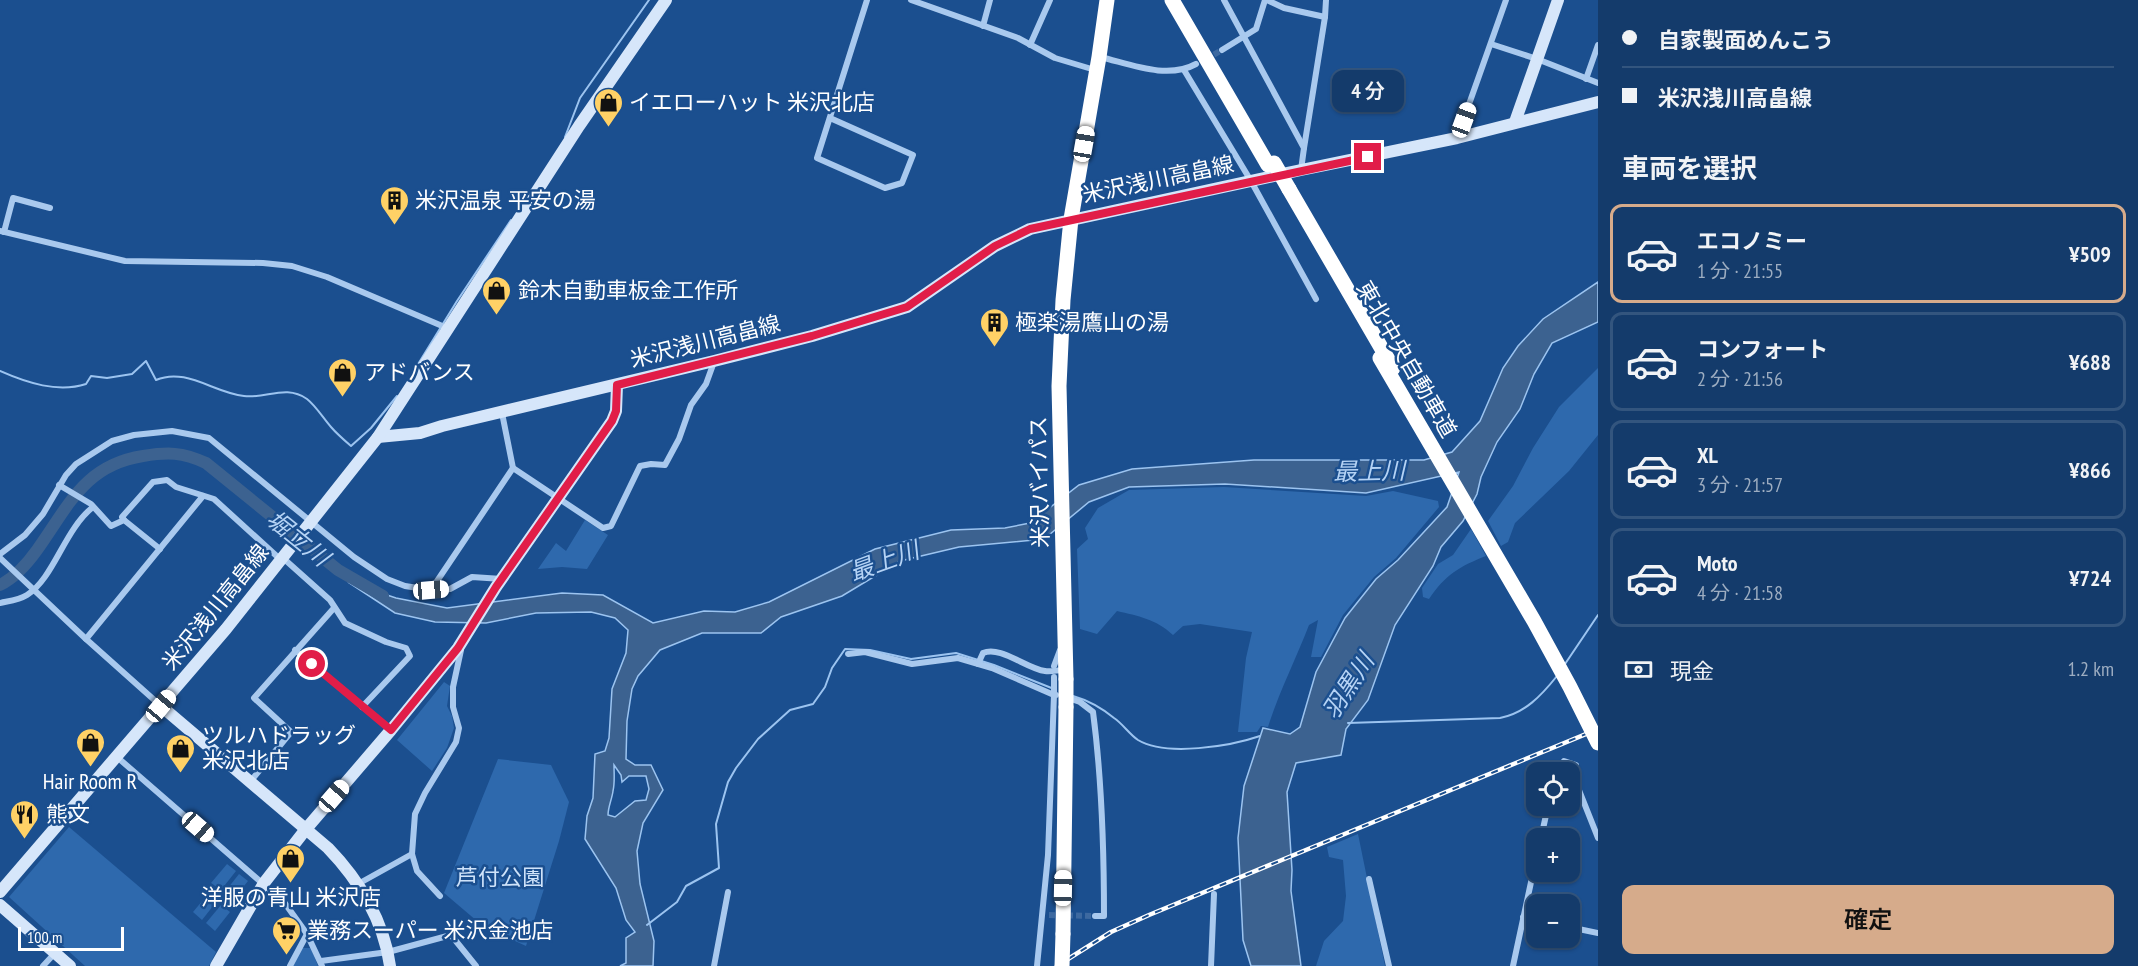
<!DOCTYPE html>
<html lang="ja">
<head>
<meta charset="utf-8">
<style>
	:root { --surface:#143b6b; --page:#1d4271; --text:#f1f3f6; --muted:#9dadc1; --line:#33557e; --accent:#d6ab8b }
	body { margin:0; font-family:"PT Sans Narrow","Noto Sans JP",sans-serif; background:var(--page); color:var(--text); height:100vh; display:flex; flex-direction:column; font-size:22px; white-space:nowrap }
	* { box-sizing:border-box; margin:0 }
	p { font-size:20px; color:var(--muted) }
	.icon { flex:none; width:33px; height:33px; fill:none; stroke:currentColor; stroke-width:2; stroke-linecap:round; stroke-linejoin:round }
	.map { position:relative; flex:1; overflow:hidden }
	.sheet { display:flex; flex-direction:column; background:var(--surface); width:540px }
	.sheet>* { flex:none }
	.top-card { display:grid; align-content:center; height:132px; padding:0 24px; background:var(--surface) }
	.controls { position:absolute; left:1526px; top:762px; display:grid; gap:12px }
	.controls a { display:grid; place-items:center; width:54px; height:54px; border-radius:12px; background:var(--surface); box-shadow:0 2px 4px #0004,0 0 0 2px var(--line); font-size:30px }
	.scale { position:absolute; left:18px; bottom:15px; width:106px; box-sizing:border-box; padding-left:6px; border:3px solid #fff; border-top:0; font-size:16px; line-height:21px; white-space:nowrap; color:#fff; -webkit-text-stroke:4px #1b4f8f; paint-order:stroke }
	.end { position:absolute; width:27px; height:27px; margin:-14px; border:8px solid #e11d48; background:#fff; box-shadow:0 0 0 3px #fff }
	.from { border-radius:50% }
	.bubble { position:absolute; height:42px; border-radius:12px; background:var(--surface); box-shadow:0 2px 4px #0004,0 0 0 2px var(--line); font-size:20px; font-weight:600; line-height:42px; text-align:center }
	.car { position:absolute; width:18px; height:36px; margin:-18px -9px; border-radius:8px; box-shadow:0 0 4px 2px #0007; background:linear-gradient(#fff 24%,#345 0 40%,#fff 0 76%,#345 0 86%,#fff 0) }
	.top-card b { display:flex; align-items:center; gap:21px; height:57px; font-size:22px }
	.top-card b+b { border-top:2px solid var(--line) }
	.top-card i { width:15px; height:15px; background:var(--text) }
	ul { padding:0; list-style:none }
	li { display:flex; align-items:center; gap:18px; height:99px; margin:0 12px 9px; padding:0 12px; border:3px solid var(--line); border-radius:12px }
	li div { flex:1 }
	li b { display:block; font-size:22px }
	li em { font-style:normal; font-weight:600 }
	li.selected { border-color:var(--accent) }
	li>.icon { width:54px; height:54px; stroke-width:1.5 }
	h2 { padding:0 24px; font-size:27px; line-height:72px }
	.pay { display:flex; align-items:center; gap:15px; height:66px; padding:0 24px; font-size:22px }
	.pay p { margin-inline-start:auto }
	.button { display:flex; gap:12px; margin-top:auto; padding:12px 24px }
	.button a { flex:1; height:69px; border-radius:12px; background:var(--accent); color:#111; font-size:24px; font-weight:600; line-height:69px; text-align:center }
	main { display:flex; flex:1; min-height:0 }
	.map>svg:first-child { display:block }
	.green { fill:#2e69ad }
	.water { fill:#3c6290; stroke:#9cc4f0; stroke-width:1.5; fill-rule:evenodd }
	.lines { fill:none; stroke-linecap:round; stroke-linejoin:round }
	.stream { stroke:#9cc4f0; stroke-width:2 }
	.river { stroke:#3c6290; stroke-width:12 }
	.street-tunnel { stroke:#3d69a0; stroke-width:6; stroke-dasharray:6 3; stroke-linecap:butt }
	.street { stroke:#a9c9ee; stroke-width:6 }
	.secondary { stroke:#d6e6fa; stroke-width:12 }
	.highway { stroke:#fff; stroke-width:15 }
	.rail-casing { stroke:#fff; stroke-width:4.5 }
	.rail { stroke:#1b4f8f; stroke-width:2; stroke-dasharray:7; stroke-linecap:butt }
	.highway-bridge { stroke:#fff; stroke-width:15 }
	.route { stroke:#e11d48; stroke-width:8 }
	.labels { text-anchor:middle; dominant-baseline:central; stroke-width:5; stroke-linejoin:round; paint-order:stroke }
	.poi-label { font-size:22px; fill:#fff; stroke:#1b4f8f; text-anchor:start }
	.street-label { font-size:22px; fill:#fff; stroke:#1b4f8f }
	.park-label { font-size:22px; fill:#cfe3fa; stroke:#1b4f8f }
	.water-label { font-size:24px; font-style:italic; fill:#b5d3f5; stroke:#1b4f8f }
</style>
</head>
<body>
<main>
<div class="map">
<svg width="1598" height="966" viewBox="0 0 1598 966">
	<rect width="100%" height="100%" fill="#1b4f8f"/>
	<g class="green">
		<polygon points="1598,368 1598,435 1569,471 1515,523 1508,542 1501,546 1488,521 1513,486 1533,448 1559,407"/>
		<path d="M1224,487L1366,496L1393,491L1438,501L1439,507L1396,558L1374,577L1343,615L1321,657H1311L1318,620L1309,625C1296,659 1279,692 1268,727L1261,726L1257,732H1238L1246,658L1252,632L1200,624L1183,626L1173,635C1156,619 1138,616 1117,611L1097,634L1080,629L1077,549L1088,539L1085,528L1098,508L1129,490Z"/>
		<polygon points="585,520 608,535 587,569 562,567 538,569 556,543 566,551"/>
		<path d="M1471,529L1486,556C1460,566 1445,575 1429,599L1423,597L1422,588L1438,564L1453,555Z"/>
		<polygon points="444,682 450,686 447,706 452,716 454,728 447,748 432,771 397,740"/>
		<polygon points="498,759 551,765 569,802 559,841 526,946 484,927 444,893"/>
		<polygon points="69,827 216,952 209,966 85,966 9,897"/>
		<polygon points="1358,834 1385,966 1316,966 1324,941 1343,921 1346,896 1343,860 1329,857 1327,847"/>
		<polygon points="227,864 236,871 221,890 211,883"/>
		<polygon points="239,874 248,881 233,900 224,893"/>
		<polygon points="208,894 217,901 202,920 193,912"/>
		<polygon points="221,905 230,912 215,931 206,923"/>
		<polygon points="302,948 311,948 318,966 292,966"/>
	</g>
	<path class="water" d="M1598,282V322L1552,343L1534,374L1520,409L1497,442L1481,477L1477,494L1463,521L1441,547L1433,566L1395,625L1368,700L1346,729L1341,755L1296,763L1287,792L1292,870L1291,891L1301,966H1251L1243,940L1238,838L1244,786L1263,728L1290,734L1300,727L1316,672L1345,618L1376,579L1398,560L1447,507L1459,472L1366,493L1225,484L1129,487L1089,502L1044,539L959,547L900,561L842,596L781,617L761,633H702L660,650L638,676L632,689L627,721L626,759L635,765H651L663,790L643,823L637,851L640,884L654,941L653,966H620L626,963V938L635,932L626,920L616,888L585,839L587,816L593,798L595,754L605,751L609,738L612,689L626,653L628,630L615,618L591,612L536,613L486,623L435,622L395,613L348,582L396,598L447,608L562,593L603,595L653,623L704,611L735,612L769,602L875,549L951,530L1005,528L1030,523L1079,485L1132,469L1254,460H1424L1452,452L1480,421L1503,368L1518,346L1543,319ZM614,765L621,775L622,782L629,776H646L649,789L646,800L635,801L615,817L608,815C608,807 612,799 613,791C615,782 614,774 614,765Z"/>
	<g class="lines">
		<g class="stream">
			<polyline points="565,137 580,98 649,0"/>
			<path d="M0,371C27,383 58,393 86,384L91,376L107,378L132,374L146,361L156,380C186,367 214,393 244,396C266,399 286,384 307,399C316,406 323,418 331,427C337,434 344,440 351,446L371,428L397,396"/>
			<polyline points="412,374 457,301 511,220"/>
			<polyline points="1565,664 1598,615"/>
			<path d="M1073,696C1087,700 1103,709 1114,718C1123,724 1129,734 1138,740C1166,757 1231,746 1260,736"/>
			<path d="M1348,723L1500,718C1525,713 1541,696 1557,676"/>
			<polyline points="647,925 677,902 686,886 719,868 716,824 728,782 736,768 758,739 790,710 813,704 825,687 832,668 845,649 870,650 911,659 956,653 994,665 1054,689"/>
		</g>
		<path class="river" d="M0,585C16,577 27,564 37,550C68,507 84,465 143,456C168,452 182,452 206,463L338,570L383,596"/>
		<g class="street-tunnel">
			<polyline points="1206,59 1222,50"/>
			<polyline points="1049,915 1095,916"/>
		</g>
		<g class="street">
			<polyline points="911,0 1018,38 1055,58 1095,70"/>
			<polyline points="1224,0 1304,148 1301,170"/>
			<polyline points="1267,0 1284,8 1325,17"/>
			<polyline points="983,26 990,0"/>
			<polyline points="1491,44 1537,59 1598,83"/>
			<polyline points="1030,45 1050,0"/>
			<polyline points="1222,50 1256,29 1265,0"/>
			<path d="M1100,57C1130,64 1167,80 1196,64"/>
			<polyline points="1184,70 1251,181 1316,299"/>
			<polyline points="1586,79 1598,45"/>
			<polyline points="830,118 913,155 902,183 885,188 817,158 867,0"/>
			<polyline points="1457,138 1506,0"/>
			<polyline points="1304,148 1325,17 1326,0"/>
			<polyline points="0,231 125,261 263,263 292,266 327,277 447,328"/>
			<polyline points="4,232 13,198 50,208"/>
			<polyline points="502,413 513,468 603,528 611,526 640,466 651,464 665,465 679,439 691,405 706,384 714,362"/>
			<polyline points="59,485 91,504 111,526 124,520 160,549"/>
			<polyline points="124,520 122,517 153,482 167,480 176,487 214,499 281,560"/>
			<polyline points="0,554 25,535 43,514 66,475 76,464 112,441 134,435 172,431 209,438 354,557 387,579 405,586 431,590 450,589 472,577 502,579"/>
			<polyline points="0,558 86,639 161,706"/>
			<polyline points="283,558 330,600 345,623 386,642 406,648 410,656 362,707"/>
			<polyline points="431,590 513,468"/>
			<path d="M0,603C9,601 19,600 27,595C54,578 64,530 93,507"/>
			<polyline points="86,639 203,496"/>
			<polyline points="295,650 391,730"/>
			<polyline points="848,654 865,652 912,664 958,658 992,668 1054,695 1048,855 1037,966"/>
			<path d="M978,664L983,653C1000,645 1027,669 1045,671C1051,672 1058,670 1064,670"/>
			<polyline points="1054,666 1060,650"/>
			<polyline points="1054,677 1054,695 1056,695"/>
			<path d="M1071,699L1080,702L1093,712C1102,780 1104,847 1104,916H1095"/>
			<polyline points="117,757 284,902 307,934 322,966"/>
			<polyline points="1556,772 1564,761 1576,765 1573,775 1598,838"/>
			<polyline points="250,782 291,732 254,698 334,608"/>
			<polyline points="1541,838 1548,806"/>
			<polyline points="1369,879 1389,966"/>
			<polyline points="358,884 412,854"/>
			<polyline points="440,896 417,871 412,854 415,814 425,793 456,742 459,728 453,707 453,687 461,650"/>
			<polyline points="1523,917 1536,920"/>
			<polyline points="1569,927 1598,933"/>
			<polyline points="321,961 388,952 451,935 476,966"/>
			<polyline points="43,966 55,953"/>
			<polyline points="290,966 307,934"/>
			<polyline points="714,966 728,892"/>
			<polyline points="1211,966 1214,894"/>
			<polyline points="1513,966 1536,859"/>
		</g>
		<g class="secondary">
			<polyline points="1515,122 1558,0"/>
			<polyline points="378,437 420,433 442,426 714,361 812,336 907,307 995,246 1030,229 1301,170 1457,138 1598,102"/>
			<path d="M161,706L328,848C359,880 384,921 390,966"/>
			<polyline points="0,892 226,629 378,437 579,126 666,0"/>
			<polyline points="0,905 70,966"/>
			<polyline points="216,966 264,883 306,829 391,730 458,648 496,587 612,421 616,411 617,385"/>
		</g>
		<g class="highway">
			<polyline points="1172,0 1268,165"/>
			<polyline points="1289,189 1393,368"/>
			<polyline points="1066,679 1059,386 1063,300 1071,219 1099,57 1107,0"/>
			<polyline points="1063,934 1066,707"/>
		</g>
		<defs>
			<polyline id="rail" points="1057,966 1111,932 1149,915 1598,729"/>
		</defs>
		<use href="#rail" class="rail-casing"/>
		<use href="#rail" class="rail"/>
		<g class="highway-bridge">
			<polyline points="1274,163 1289,189"/>
			<polyline points="1380,358 1534,621 1570,687 1598,743"/>
			<polyline points="1066,707 1066,679"/>
			<polyline points="1062,966 1063,934"/>
		</g>
	</g>
	<g class="lines">
		<polyline class="route" points="312,664 391,730 458,648 496,587 612,421 616,411 617,385 812,336 907,307 995,246 1030,229 1368,157"/>
	</g>
	<defs>
		<symbol id="shop-pin" viewBox="-11 -11 22 30"><path d="M0 17L-7.5 6A9.5 9.5 0 1 1 7.5 6Z" fill="#ffd166" stroke="#1b4f8f"/><path d="M-5-2.5h2.3a2.7 3.5 0 0 1 5.4 0H5L5.5 6h-11ZM-1.5-2.5h3a1.5 2.3 0 0 0-3 0Z" fill="#111"/></symbol>
		<symbol id="building-pin" viewBox="-11 -11 22 30"><path d="M0 17L-7.5 6A9.5 9.5 0 1 1 7.5 6Z" fill="#ffd166" stroke="#1b4f8f"/><path d="M-4-6H4V6H1V3H-1V6H-4ZM-2.5-4.3h1.7v1.8h-1.7ZM.8-4.3h1.7v1.8H.8ZM-2.5-1h1.7V.8h-1.7ZM.8-1h1.7V.8H.8Z" fill="#111"/></symbol>
		<symbol id="restaurant-pin" viewBox="-11 -11 22 30"><path d="M0 17L-7.5 6A9.5 9.5 0 1 1 7.5 6Z" fill="#ffd166" stroke="#1b4f8f"/><path d="M-5-6h1v4h1v-4h1v4h1v-4h1v5L-1.5 .5V6h-2V.5L-5-1ZM5-6V6H3V1.5H1.5Q1.5-4 5-6Z" fill="#111"/></symbol>
		<symbol id="supermarket-pin" viewBox="-11 -11 22 30"><path d="M0 17L-7.5 6A9.5 9.5 0 1 1 7.5 6Z" fill="#ffd166" stroke="#1b4f8f"/><path d="M-6-5.5h2.5l.6 2H6L4.5 2H-2.5L-4.4-4H-6ZM-1.5 3.2a1.3 1.3 0 1 0 .1 0ZM3 3.2a1.3 1.3 0 1 0 .1 0Z" fill="#111"/></symbol>
	</defs>
	<g fill-rule="evenodd">
		<use href="#shop-pin" x="592" y="86" width="33" height="45"/>
		<use href="#building-pin" x="378" y="184" width="33" height="45"/>
		<use href="#shop-pin" x="480" y="274" width="33" height="45"/>
		<use href="#building-pin" x="978" y="306" width="33" height="45"/>
		<use href="#shop-pin" x="326" y="356" width="33" height="45"/>
		<use href="#shop-pin" x="74" y="726" width="33" height="45"/>
		<use href="#shop-pin" x="164" y="732" width="33" height="45"/>
		<use href="#restaurant-pin" x="8" y="798" width="33" height="45"/>
		<use href="#shop-pin" x="274" y="842" width="33" height="45"/>
		<use href="#supermarket-pin" x="270" y="914" width="33" height="45"/>
	</g>
	<g class="labels">
		<g class="poi-label">
			<text x="629" y="102">イエローハット 米沢北店</text>
			<text x="415" y="200">米沢温泉 平安の湯</text>
			<text x="518" y="290">鈴木自動車板金工作所</text>
			<text x="1015" y="322">極楽湯鷹山の湯</text>
			<text x="364" y="372">アドバンス</text>
			<text x="202" y="735">ツルハドラッグ<tspan x="202" dy="25">米沢北店</tspan></text>
			<text x="90" y="781" text-anchor="middle">Hair Room R</text>
			<text x="46" y="814">熊文</text>
			<text x="291" y="897" text-anchor="middle">洋服の青山 米沢店</text>
			<text x="307" y="930">業務スーパー 米沢金池店</text>
		</g>
		<g class="street-label">
			<text transform="translate(1158 179) rotate(-12)">米沢浅川高畠線</text>
			<text transform="translate(705 341) rotate(-14)">米沢浅川高畠線</text>
			<text transform="translate(1407 359) rotate(60)">東北中央自動車道</text>
			<text transform="translate(1039 482) rotate(-91)">米沢バイパス</text>
			<text transform="translate(215 607) rotate(-51)">米沢浅川高畠線</text>
		</g>
		<g class="park-label">
			<text x="500" y="877">芦付公園</text>
		</g>
		<g class="water-label">
			<text transform="translate(1369 471) rotate(-1)">最上川</text>
			<text transform="translate(298 538) rotate(39)">堀立川</text>
			<text transform="translate(884 561) rotate(-20)">最上川</text>
			<text transform="translate(1348 686) rotate(-57)">羽黒川</text>
		</g>
	</g>
</svg>
<div class="controls">
<a><svg class="icon" aria-label="locate" viewBox="0 0 24 24"><circle cx="12" cy="12" r="6"/><path d="M12 2v4M12 18v4M2 12h4M18 12h4"/></svg></a>
<a>+</a>
<a>−</a>
</div>
<div class="scale">100 m</div>
<i class="end from" style="left:312px;top:664px"></i>
<i class="end" style="left:1368px;top:157px"></i>
<div class="bubble" style="left:1332px;top:70px;width:72px">4 分</div>
<i class="car" style="left:1464px;top:120px;rotate:20deg"></i>
<i class="car" style="left:1084px;top:144px;rotate:10deg"></i>
<i class="car" style="left:431px;top:590px;rotate:85deg"></i>
<i class="car" style="left:161px;top:706px;rotate:40deg"></i>
<i class="car" style="left:334px;top:796px;rotate:41deg"></i>
<i class="car" style="left:198px;top:827px;rotate:131deg"></i>
<i class="car" style="left:1063px;top:888px;rotate:1deg"></i>
</div>
<section class="sheet">
<div class="top-card">
<b><i class="from"></i>自家製面めんこう</b>
<b><i></i>米沢浅川高畠線</b>
</div>
<h2>車両を選択</h2>
<ul>
<li class="selected"><svg class="icon" aria-label="car" viewBox="0 0 24 24"><path d="M5 17H2v-5l4-1 3-4h7l3 4 3 1v5h-3M9 17h6M6 11h13"/><circle cx="7" cy="17" r="2"/><circle cx="17" cy="17" r="2"/></svg><div><b>エコノミー</b><p>1 分 · 21:55</p></div><em>¥509</em></li>
<li><svg class="icon" aria-label="car" viewBox="0 0 24 24"><path d="M5 17H2v-5l4-1 3-4h7l3 4 3 1v5h-3M9 17h6M6 11h13"/><circle cx="7" cy="17" r="2"/><circle cx="17" cy="17" r="2"/></svg><div><b>コンフォート</b><p>2 分 · 21:56</p></div><em>¥688</em></li>
<li><svg class="icon" aria-label="car" viewBox="0 0 24 24"><path d="M5 17H2v-5l4-1 3-4h7l3 4 3 1v5h-3M9 17h6M6 11h13"/><circle cx="7" cy="17" r="2"/><circle cx="17" cy="17" r="2"/></svg><div><b>XL</b><p>3 分 · 21:57</p></div><em>¥866</em></li>
<li><svg class="icon" aria-label="car" viewBox="0 0 24 24"><path d="M5 17H2v-5l4-1 3-4h7l3 4 3 1v5h-3M9 17h6M6 11h13"/><circle cx="7" cy="17" r="2"/><circle cx="17" cy="17" r="2"/></svg><div><b>Moto</b><p>4 分 · 21:58</p></div><em>¥724</em></li>
</ul>
<div class="pay"><svg class="icon" aria-label="cash" viewBox="0 0 24 24"><path d="M3 7h18v10H3z"/><circle cx="12" cy="12" r="2"/></svg>現金<p>1.2 km</p></div>
<div class="button"><a>確定</a></div>
</section>
</main>
</body>
</html>
